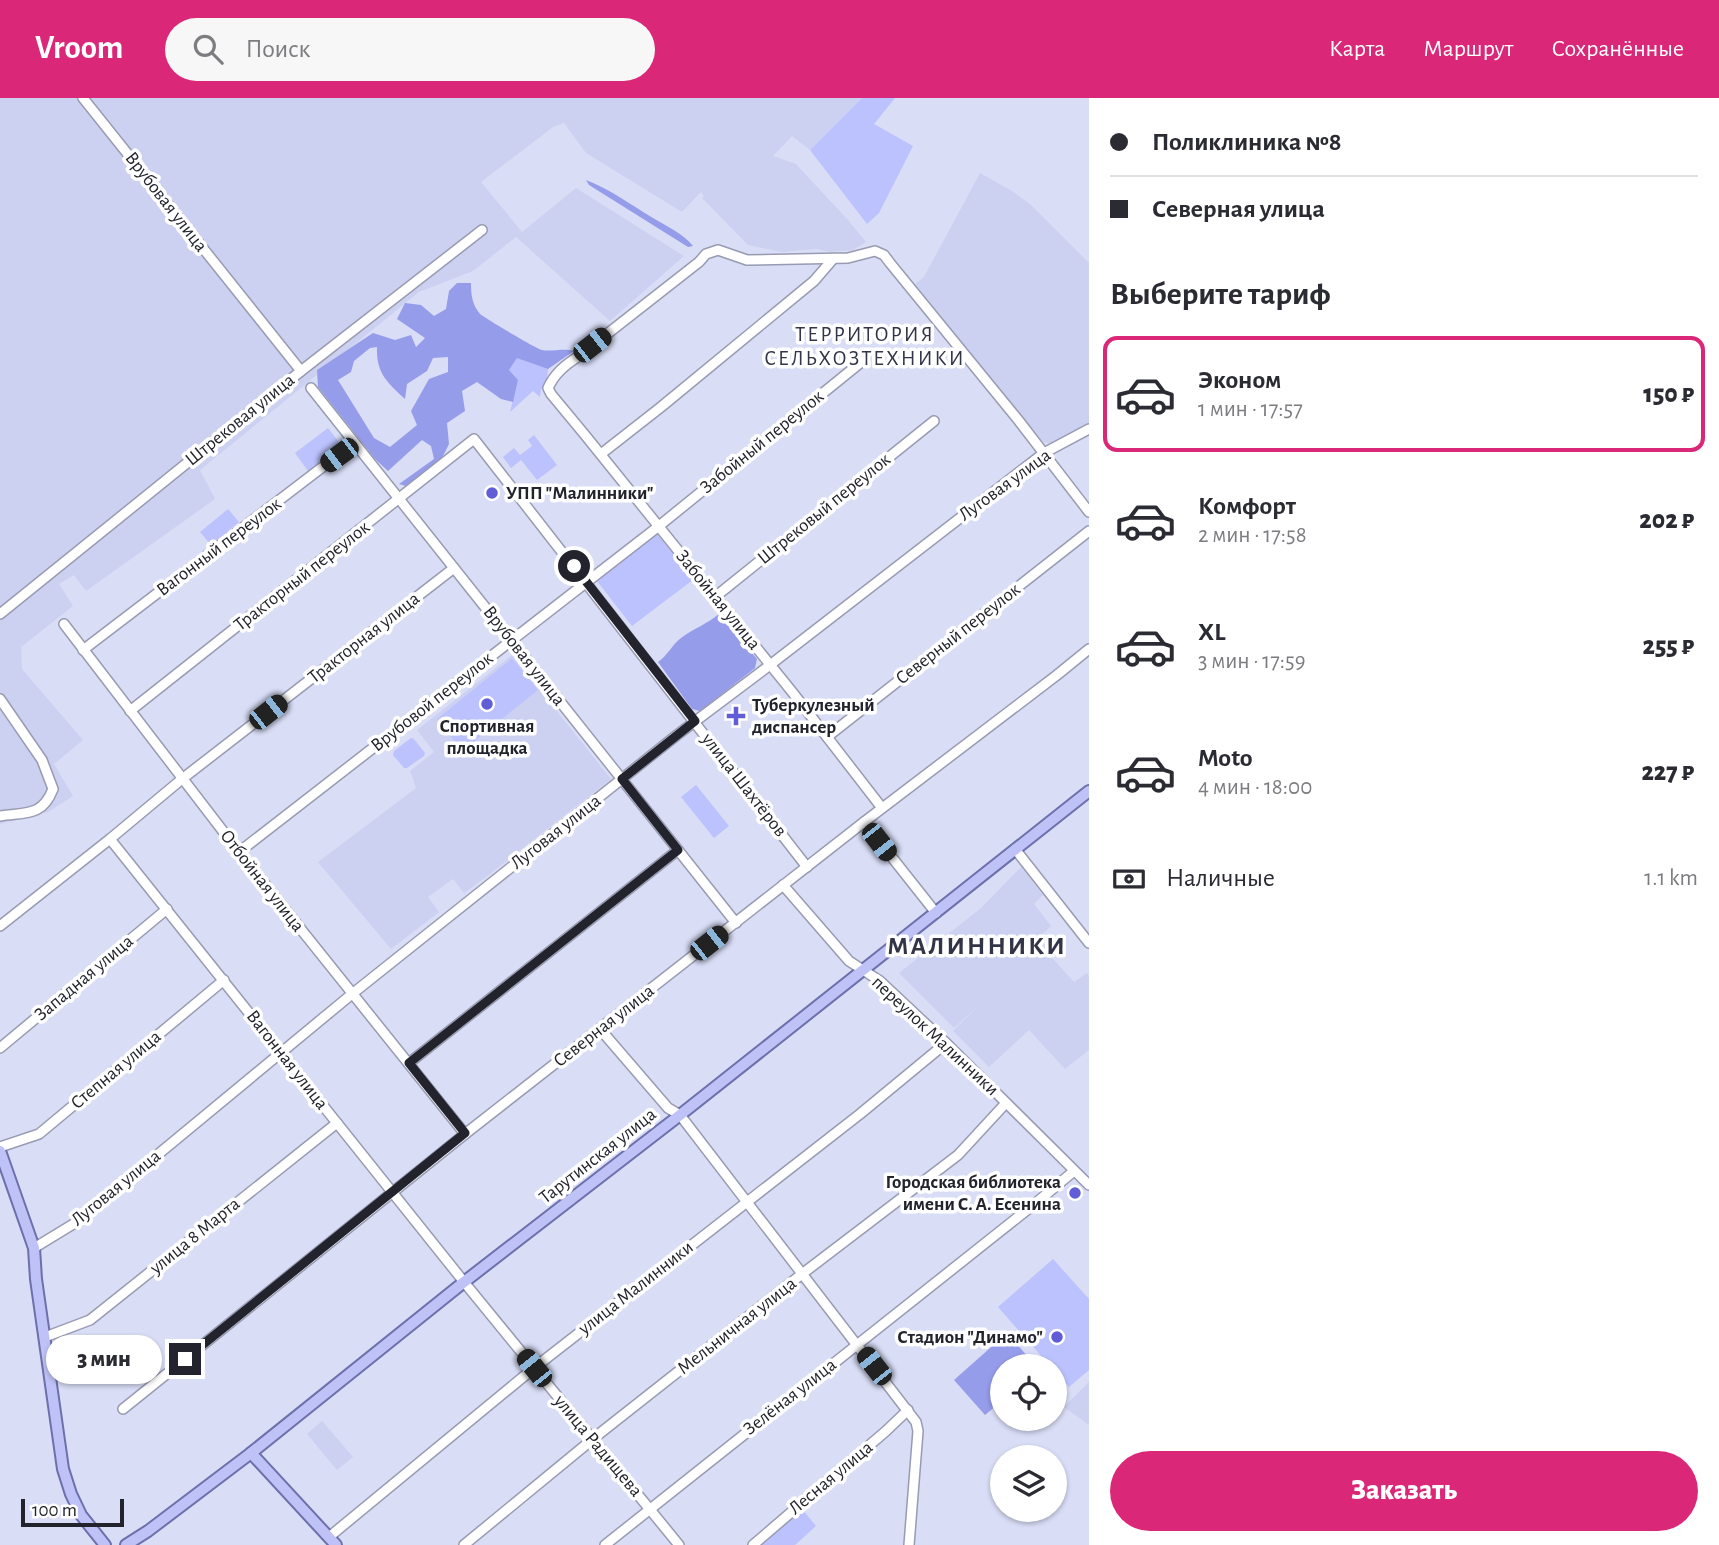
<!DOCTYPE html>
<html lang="ru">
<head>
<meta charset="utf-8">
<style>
	:root { --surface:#fff; --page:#f7f7f7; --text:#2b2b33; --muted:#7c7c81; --line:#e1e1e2; --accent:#db2777 }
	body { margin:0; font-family:"Alegreya Sans",sans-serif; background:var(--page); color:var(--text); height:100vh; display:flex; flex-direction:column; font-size:26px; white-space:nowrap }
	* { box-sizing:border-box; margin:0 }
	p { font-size:23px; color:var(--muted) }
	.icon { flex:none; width:38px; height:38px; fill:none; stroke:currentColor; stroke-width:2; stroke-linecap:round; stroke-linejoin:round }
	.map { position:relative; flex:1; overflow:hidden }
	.drawer { display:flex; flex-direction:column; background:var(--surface); width:630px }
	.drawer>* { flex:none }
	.top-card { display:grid; align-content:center; height:154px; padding:0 21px; background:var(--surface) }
	.fabs { position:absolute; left:990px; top:1256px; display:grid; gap:14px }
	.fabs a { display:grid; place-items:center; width:77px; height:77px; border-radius:50%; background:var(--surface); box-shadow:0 2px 5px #0004; font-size:35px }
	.scale { position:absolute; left:21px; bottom:18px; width:103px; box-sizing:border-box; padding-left:7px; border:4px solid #22232c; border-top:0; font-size:19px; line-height:24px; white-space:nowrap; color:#22232c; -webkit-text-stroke:5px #fff; paint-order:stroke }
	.end { position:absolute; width:32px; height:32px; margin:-16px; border:9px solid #22232c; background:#fff; box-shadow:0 0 0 4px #fff }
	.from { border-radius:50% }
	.bubble { position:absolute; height:49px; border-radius:24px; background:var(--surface); box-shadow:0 2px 5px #0004; font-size:23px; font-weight:800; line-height:49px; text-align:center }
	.car { position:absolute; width:21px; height:42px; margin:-21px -10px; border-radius:9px; box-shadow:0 0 5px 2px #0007; background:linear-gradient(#222 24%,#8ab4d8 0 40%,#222 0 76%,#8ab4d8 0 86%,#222 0) }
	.top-card b { display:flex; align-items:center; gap:24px; height:66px; font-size:26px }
	.top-card b+b { border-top:2px solid var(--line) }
	.top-card i { width:18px; height:18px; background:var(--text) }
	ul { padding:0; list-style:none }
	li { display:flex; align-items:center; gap:21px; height:116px; margin:0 14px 10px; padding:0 7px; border:4px solid transparent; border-radius:14px }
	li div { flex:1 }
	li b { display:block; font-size:26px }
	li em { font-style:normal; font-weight:800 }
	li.on { border-color:var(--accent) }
	li>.icon { width:63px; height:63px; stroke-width:1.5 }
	h2 { padding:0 21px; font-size:32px; line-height:84px }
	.pay { display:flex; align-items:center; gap:18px; height:77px; padding:0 21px; font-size:26px }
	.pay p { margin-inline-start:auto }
	.primary-button { display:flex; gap:14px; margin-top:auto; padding:14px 21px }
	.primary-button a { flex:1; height:80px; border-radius:42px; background:var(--accent); color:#fff; font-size:28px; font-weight:800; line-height:80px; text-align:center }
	header { display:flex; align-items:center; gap:42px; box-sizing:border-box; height:98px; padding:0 35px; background:var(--accent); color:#fff }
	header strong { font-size:33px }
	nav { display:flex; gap:38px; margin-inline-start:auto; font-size:24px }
	.search { width:490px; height:63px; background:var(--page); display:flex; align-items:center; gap:18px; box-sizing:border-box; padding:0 24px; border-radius:38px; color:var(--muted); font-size:26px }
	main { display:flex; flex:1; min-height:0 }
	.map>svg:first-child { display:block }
	.built { fill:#cdd1f1 }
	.green { fill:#bbc2fd }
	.forest { fill:#959cea; fill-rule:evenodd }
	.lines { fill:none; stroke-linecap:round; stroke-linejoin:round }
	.minor-casing { stroke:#989bb2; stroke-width:12 }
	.major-casing { stroke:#6c70ab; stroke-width:14 }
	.minor { stroke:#fff; stroke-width:9 }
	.major { stroke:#bfc2f6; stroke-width:10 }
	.route { stroke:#22232c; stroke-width:9 }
	.poi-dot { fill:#605dd6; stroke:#fff; stroke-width:2.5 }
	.labels { text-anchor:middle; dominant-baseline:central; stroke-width:7; stroke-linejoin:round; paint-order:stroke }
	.street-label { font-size:19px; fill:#22232c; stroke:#fff }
	.poi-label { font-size:19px; font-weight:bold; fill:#22232c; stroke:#fff; text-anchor:start }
	.neighbourhood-label { font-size:21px; letter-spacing:2px; fill:#323448; stroke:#fff }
	.district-label { font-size:26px; font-weight:bold; letter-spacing:2px; fill:#323448; stroke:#fff }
</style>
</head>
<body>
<header>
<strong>Vroom</strong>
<div class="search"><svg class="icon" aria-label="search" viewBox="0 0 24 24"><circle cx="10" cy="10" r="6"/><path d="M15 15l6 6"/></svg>Поиск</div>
<nav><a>Карта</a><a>Маршрут</a><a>Сохранённые</a></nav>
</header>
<main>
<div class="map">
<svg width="1089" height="1447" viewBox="0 0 1089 1447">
	<rect width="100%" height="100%" fill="#d9ddf6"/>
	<g class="built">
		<polygon points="0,0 862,0 810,52 792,38 773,58 796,66 848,122 866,144 853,152 831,154 816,151 782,154 748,147 702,100 704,98 701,94 682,114 586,55 564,25 553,29 481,84 522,134 576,90 684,158 610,223 516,139 473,173 419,194 200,372 215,401 86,493 74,477 59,486 73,508 21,549 22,571 83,642 54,666 73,698 48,714 0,726"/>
		<polygon points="980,75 1012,93 1031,107 1089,165 1089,325 1054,346 1043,344 915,186 924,179"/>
		<polygon points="512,557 611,681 486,779 464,795 453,781 428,799 439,814 391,851 318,764 416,690 410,673 434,654 417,632"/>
		<polygon points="1021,769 1043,797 1034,806 1051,828 1036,842 1074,884 1087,875 1089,878 1089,952 1065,971 1029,932 989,969 953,933 977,909 954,930 899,875 981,810"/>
		<polygon points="1089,1284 1089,1327 1064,1309"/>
		<polygon points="322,1323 353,1359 337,1372 307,1336"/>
	</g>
	<g class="green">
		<polygon points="862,0 895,0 874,26 913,48 879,115 867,126 810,52"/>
		<polygon points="517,259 548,271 546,289 541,291 540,299 533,293 510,314 518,282 509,272"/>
		<polygon points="328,330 341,347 308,373 295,355"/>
		<polygon points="534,337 557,367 537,382 521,362 511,370 503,359 514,350 520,357 532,348 528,342"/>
		<polygon points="228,411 239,424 211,447 200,434"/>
		<polygon points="657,436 694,481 632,528 597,483"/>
		<polygon points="512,560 538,592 462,653 437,621"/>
		<polygon points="411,640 414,641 425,655 424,658 407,670 404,670 393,657 394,653"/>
		<polygon points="696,687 729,728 714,740 681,699"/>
		<polygon points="1053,1161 1089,1201 1089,1272 1069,1289 1055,1273 1055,1269 1051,1269 998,1209"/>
		<polygon points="802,1411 816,1428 795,1447 762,1447"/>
	</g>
	<g class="forest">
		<path d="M586,82C610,91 631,107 653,120C666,128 684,136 693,148L688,149L589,87Z"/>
		<path d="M457,185H471C471,197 472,206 480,216C485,220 535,250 542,252C552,254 563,250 574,253L548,271L517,260L509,272L518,282L513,304L501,301L477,284L462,293L465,313L447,325L449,346L443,358L409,389L399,386L434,361L431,348L422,342L388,373L375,361L318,289L317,272L373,235L395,242L411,237L416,249L425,240L397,221L405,205L421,207L434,218L446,211L449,193ZM377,249C376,275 387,284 405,301L407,286L427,273L433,260L448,259V274L429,281L411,313L417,327L390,349L374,340L338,282L351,274L354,263L370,250Z"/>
		<path d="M719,516L757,561L755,570L700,613L692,611L658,564C667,558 672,547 681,540C693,531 707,526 719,516Z"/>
		<polygon points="1007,1235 1037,1269 1003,1269 1003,1302 985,1317 954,1282"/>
	</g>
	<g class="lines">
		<defs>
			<g id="minor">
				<polyline points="83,0 301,273"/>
				<polyline points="311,290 736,825"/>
				<polyline points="601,356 661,309 814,183 833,161"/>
				<polyline points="715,499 934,323"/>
				<polyline points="0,516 301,273 482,132"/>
				<polyline points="64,526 239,754 465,1036"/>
				<polyline points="83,552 354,345"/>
				<path d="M0,601L42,662L53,691C42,719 26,714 0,718"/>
				<polyline points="130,613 474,341 807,769"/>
				<polyline points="827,639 1089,433"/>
				<path d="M882,710L793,595L585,337L551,296L548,290C555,275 565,267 579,258L699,164L706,156L718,152L747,162L848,160L875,153L884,157L890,165L1019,323L1089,414"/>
				<polyline points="864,724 936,815"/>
				<polyline points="110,741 464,1184 679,1447"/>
				<polyline points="1015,751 1089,845"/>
				<polyline points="239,754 659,428 865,261"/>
				<polyline points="783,787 849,863 880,883 946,945 1089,1087"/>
				<polyline points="0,828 110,741 182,681 454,470"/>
				<polyline points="600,931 668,1010 680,1017 916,1324 918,1333 909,1447"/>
				<polyline points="0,950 167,811"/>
				<polyline points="409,965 678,752"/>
				<polyline points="0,1049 39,1036 224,882"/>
				<polyline points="34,1150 75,1125 352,896 677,637 770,567 1044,355 1089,331"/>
				<polyline points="45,1239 90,1222 337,1025"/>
				<polyline points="123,1311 465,1036 864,724 1057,577 1089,551"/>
				<polyline points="329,1439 534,1270 860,1016 946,945"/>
				<polyline points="464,1447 599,1336 802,1176 958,1057 1006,1005"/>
				<polyline points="605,1447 1037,1104 1074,1073"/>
				<polyline points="753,1447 886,1333 908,1312"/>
			</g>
			<g id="major">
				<polyline points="0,1053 34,1150 36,1181 63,1371 71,1396 81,1417 105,1447"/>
				<polyline points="251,1355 336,1447"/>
				<polyline points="126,1447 148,1433 251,1355 464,1184 680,1017 1089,693"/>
			</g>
		</defs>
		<use href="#minor" class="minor-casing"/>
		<use href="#major" class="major-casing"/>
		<use href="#minor" class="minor"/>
		<use href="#major" class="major"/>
	</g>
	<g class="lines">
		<polyline class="route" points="185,1261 465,1035 409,965 678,752 622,681 695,623 574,468"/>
	</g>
	<g class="poi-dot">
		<circle cx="492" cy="395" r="7"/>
		<circle cx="487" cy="606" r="7"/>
		<path d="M732.5 607.5h7v7h7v7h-7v7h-7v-7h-7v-7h7z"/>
		<circle cx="1075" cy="1095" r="7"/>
		<circle cx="1057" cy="1239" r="7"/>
	</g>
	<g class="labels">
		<g class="street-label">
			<text transform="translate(166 104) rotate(52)">Врубовая улица</text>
			<text transform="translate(240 322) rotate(-39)">Штрековая улица</text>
			<text transform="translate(762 344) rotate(-39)">Забойный переулок</text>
			<text transform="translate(1005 387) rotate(-36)">Луговая улица</text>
			<text transform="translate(824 411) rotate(-39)">Штрековый переулок</text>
			<text transform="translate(219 449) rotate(-37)">Вагонный переулок</text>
			<text transform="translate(302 478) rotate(-38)">Тракторный переулок</text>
			<text transform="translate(718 502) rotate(51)">Забойная улица</text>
			<text transform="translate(958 536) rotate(-38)">Северный переулок</text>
			<text transform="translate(364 540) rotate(-38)">Тракторная улица</text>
			<text transform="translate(524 558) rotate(52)">Врубовая улица</text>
			<text transform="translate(432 604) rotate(-38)">Врубовой переулок</text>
			<text transform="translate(744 687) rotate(52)">улица Шахтёров</text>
			<text transform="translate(556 734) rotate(-38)">Луговая улица</text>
			<text transform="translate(262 783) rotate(52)">Отбойная улица</text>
			<text transform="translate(84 880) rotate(-40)">Западная улица</text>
			<text transform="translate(604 928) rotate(-38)">Северная улица</text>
			<text transform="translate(935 938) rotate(43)">переулок Малинники</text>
			<text transform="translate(287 962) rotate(52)">Вагонная улица</text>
			<text transform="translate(116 972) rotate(-40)">Степная улица</text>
			<text transform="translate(598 1058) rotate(-38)">Тарутинская улица</text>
			<text transform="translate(116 1090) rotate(-39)">Луговая улица</text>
			<text transform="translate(195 1138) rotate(-39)">улица 8 Марта</text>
			<text transform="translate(636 1190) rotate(-38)">улица Малинники</text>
			<text transform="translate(737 1228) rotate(-38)">Мельничная улица</text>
			<text transform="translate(790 1299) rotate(-38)">Зелёная улица</text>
			<text transform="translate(598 1348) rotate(50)">улица Радищева</text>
			<text transform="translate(831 1380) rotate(-40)">Лесная улица</text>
		</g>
		<g class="poi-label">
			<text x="506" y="395">УПП "Малинники"</text>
			<text x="752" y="607">Туберкулезный<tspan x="752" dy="22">диспансер</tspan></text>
			<text x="487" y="628" text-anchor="middle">Спортивная<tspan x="487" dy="22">площадка</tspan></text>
			<text x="1061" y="1084" text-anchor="end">Городская библиотека<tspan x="1061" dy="22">имени С. А. Есенина</tspan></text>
			<text x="1043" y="1239" text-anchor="end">Стадион "Динамо"</text>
		</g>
		<g class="neighbourhood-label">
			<text x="865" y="236">ТЕРРИТОРИЯ<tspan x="865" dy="24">СЕЛЬХОЗТЕХНИКИ</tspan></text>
		</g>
		<g class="district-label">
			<text x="977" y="848">МАЛИННИКИ</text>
		</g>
	</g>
</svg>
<div class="fabs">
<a><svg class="icon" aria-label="locate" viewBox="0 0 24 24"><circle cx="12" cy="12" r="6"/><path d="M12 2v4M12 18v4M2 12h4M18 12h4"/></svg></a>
<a><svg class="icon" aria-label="layers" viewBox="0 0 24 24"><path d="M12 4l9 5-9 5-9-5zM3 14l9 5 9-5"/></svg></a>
</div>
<div class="scale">100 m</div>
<i class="end from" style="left:574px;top:468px"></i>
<i class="end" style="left:185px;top:1261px"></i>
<div class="bubble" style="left:46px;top:1237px;width:116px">3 мин</div>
<i class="car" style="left:592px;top:247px;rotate:52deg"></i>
<i class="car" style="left:339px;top:357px;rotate:233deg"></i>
<i class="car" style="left:268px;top:614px;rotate:52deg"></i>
<i class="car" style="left:879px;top:744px;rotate:142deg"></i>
<i class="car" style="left:709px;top:845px;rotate:52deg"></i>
<i class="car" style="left:874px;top:1268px;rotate:322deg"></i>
<i class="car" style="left:534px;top:1270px;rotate:321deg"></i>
</div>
<section class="drawer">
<div class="top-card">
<b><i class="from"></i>Поликлиника №8</b>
<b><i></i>Северная улица</b>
</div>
<h2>Выберите тариф</h2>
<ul>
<li class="on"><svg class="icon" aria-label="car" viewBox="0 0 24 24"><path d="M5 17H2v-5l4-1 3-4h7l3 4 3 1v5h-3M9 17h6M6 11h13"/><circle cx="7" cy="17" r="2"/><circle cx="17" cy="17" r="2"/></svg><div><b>Эконом</b><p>1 мин · 17:57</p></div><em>150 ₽</em></li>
<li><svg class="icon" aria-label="car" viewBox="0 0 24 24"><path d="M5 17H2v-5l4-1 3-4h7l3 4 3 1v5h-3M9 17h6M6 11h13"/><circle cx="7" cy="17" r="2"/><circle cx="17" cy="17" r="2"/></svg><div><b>Комфорт</b><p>2 мин · 17:58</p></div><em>202 ₽</em></li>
<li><svg class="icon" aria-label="car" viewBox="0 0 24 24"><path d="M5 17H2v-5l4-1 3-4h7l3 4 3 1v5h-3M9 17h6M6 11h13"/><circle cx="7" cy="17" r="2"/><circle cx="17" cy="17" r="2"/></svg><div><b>XL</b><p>3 мин · 17:59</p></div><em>255 ₽</em></li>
<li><svg class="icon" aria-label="car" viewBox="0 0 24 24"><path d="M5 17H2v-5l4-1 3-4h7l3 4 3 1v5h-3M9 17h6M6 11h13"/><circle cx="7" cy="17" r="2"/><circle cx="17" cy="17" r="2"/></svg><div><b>Moto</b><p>4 мин · 18:00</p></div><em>227 ₽</em></li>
</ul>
<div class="pay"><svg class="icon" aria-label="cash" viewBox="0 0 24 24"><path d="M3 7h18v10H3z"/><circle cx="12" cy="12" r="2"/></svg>Наличные<p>1.1 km</p></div>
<div class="primary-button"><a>Заказать</a></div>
</section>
</main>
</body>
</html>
